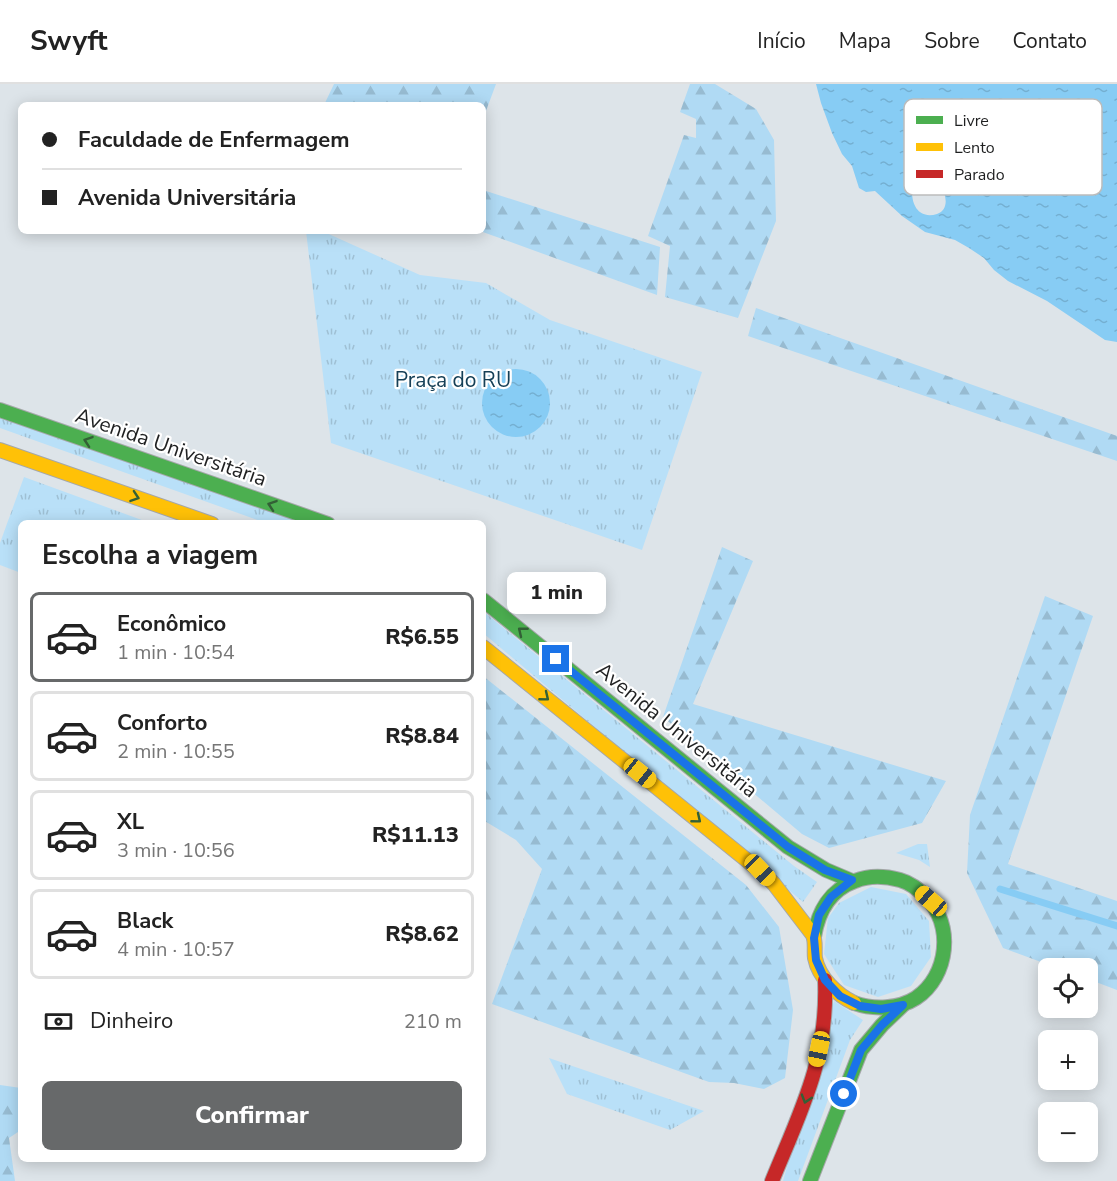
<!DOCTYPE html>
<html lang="pt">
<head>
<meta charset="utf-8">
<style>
	:root { --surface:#fff; --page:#f2f2f2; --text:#222; --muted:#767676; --line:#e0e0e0; --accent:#67696a }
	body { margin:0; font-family:"Nunito Sans",sans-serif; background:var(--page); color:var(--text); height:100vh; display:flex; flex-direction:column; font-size:22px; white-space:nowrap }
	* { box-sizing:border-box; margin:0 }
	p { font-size:20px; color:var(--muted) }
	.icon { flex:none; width:33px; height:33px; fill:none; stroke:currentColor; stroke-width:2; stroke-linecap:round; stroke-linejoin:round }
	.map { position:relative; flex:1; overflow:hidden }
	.drawer { position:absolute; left:18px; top:436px; width:468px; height:642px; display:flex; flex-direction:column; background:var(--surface); border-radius:9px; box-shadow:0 3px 15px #0003 }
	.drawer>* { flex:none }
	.top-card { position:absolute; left:18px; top:18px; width:468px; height:132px; border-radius:9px; box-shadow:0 3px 15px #0003; display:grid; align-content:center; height:132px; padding:0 24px; background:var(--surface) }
	.buttons { position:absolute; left:1038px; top:874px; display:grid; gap:12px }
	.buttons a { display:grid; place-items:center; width:60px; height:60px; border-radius:9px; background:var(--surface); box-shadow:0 3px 15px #0003; font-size:30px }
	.end { position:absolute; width:27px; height:27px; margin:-14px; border:8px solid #1a73e8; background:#fff; box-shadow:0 0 0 3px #fff }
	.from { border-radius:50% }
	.bubble { position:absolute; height:42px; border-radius:9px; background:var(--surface); box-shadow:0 3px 15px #0003; font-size:20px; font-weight:800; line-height:42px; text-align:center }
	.car { position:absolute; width:18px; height:36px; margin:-18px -9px; border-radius:8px; box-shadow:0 0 4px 2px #0007; background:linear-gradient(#f5c518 24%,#345 0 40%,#f5c518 0 76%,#345 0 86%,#f5c518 0) }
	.top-card b { display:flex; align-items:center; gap:21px; height:57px; font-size:22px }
	.top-card b+b { border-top:2px solid var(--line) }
	.top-card i { width:15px; height:15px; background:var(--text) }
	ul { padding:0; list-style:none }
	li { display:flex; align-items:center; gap:18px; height:90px; margin:0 12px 9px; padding:0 12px; border:3px solid var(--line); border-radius:9px }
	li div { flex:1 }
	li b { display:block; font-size:22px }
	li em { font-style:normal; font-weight:800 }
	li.selected { border-color:var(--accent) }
	li>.icon { width:54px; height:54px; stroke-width:1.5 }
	h2 { padding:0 24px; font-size:27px; line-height:72px }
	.pay { display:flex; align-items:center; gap:15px; height:66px; padding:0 24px; font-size:22px }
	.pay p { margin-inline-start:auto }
	.action { display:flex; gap:12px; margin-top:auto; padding:12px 24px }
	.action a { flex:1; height:69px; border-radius:9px; background:var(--accent); color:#fff; font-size:24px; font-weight:800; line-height:69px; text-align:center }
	header { display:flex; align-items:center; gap:36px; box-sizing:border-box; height:84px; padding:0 30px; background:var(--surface); border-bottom:2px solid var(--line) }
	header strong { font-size:28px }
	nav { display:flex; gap:33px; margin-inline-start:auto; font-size:21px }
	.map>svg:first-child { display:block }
	.built { fill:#dde4e9; fill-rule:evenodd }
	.grass { fill:url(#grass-tufts) }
	.forest { fill:url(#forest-firs) }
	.water { fill:url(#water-ripples); fill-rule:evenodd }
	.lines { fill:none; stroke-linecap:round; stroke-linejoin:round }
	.stream { stroke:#87ccf4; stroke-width:7 }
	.fast-casing { stroke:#a5a7a9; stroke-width:16 }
	.slow-casing { stroke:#a5a7a9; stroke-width:16 }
	.jam-casing { stroke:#a5a7a9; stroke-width:16 }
	.fast { stroke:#4caf50; stroke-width:14 }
	.slow { stroke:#ffc107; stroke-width:14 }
	.jam { stroke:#c62828; stroke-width:14 }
	.oneway { stroke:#336036 }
	.route { stroke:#1a73e8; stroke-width:8 }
	.labels { text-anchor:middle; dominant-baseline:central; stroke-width:4.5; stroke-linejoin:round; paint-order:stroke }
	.park-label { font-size:21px; fill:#164057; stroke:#fff }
	.street-label { font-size:21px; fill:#1f2021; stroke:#fff }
	.key { fill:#fff; stroke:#bcbcbc; stroke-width:1.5 }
	.key-label { font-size:16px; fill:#1f2021 }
</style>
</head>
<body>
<header>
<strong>Swyft</strong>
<nav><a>Início</a><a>Mapa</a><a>Sobre</a><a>Contato</a></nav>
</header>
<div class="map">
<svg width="1117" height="1097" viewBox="0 0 1117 1097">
	<defs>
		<pattern id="grass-tufts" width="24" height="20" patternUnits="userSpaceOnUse" patternTransform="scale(1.5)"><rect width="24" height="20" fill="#b9e0f8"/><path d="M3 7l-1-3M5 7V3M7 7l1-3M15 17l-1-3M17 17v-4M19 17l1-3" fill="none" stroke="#9fc0d4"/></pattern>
		<pattern id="forest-firs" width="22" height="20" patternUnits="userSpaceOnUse" patternTransform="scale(1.5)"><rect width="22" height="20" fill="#b0daf4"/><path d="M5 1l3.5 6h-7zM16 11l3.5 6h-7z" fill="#97bbd1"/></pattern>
		<pattern id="water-ripples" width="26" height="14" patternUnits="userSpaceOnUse" patternTransform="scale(1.5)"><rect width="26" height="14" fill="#87ccf4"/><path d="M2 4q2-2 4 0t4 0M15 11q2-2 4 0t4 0" fill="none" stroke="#74afd1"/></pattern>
	</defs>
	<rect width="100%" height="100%" fill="#eef0f2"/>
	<path class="built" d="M0,0H1117V1097H0ZM21,21H483V147H21ZM21,440H483V1076H21ZM1048,885H1088V924H1048ZM1048,957H1088V996H1048ZM1048,1029H1088V1068H1048Z"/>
	<g class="grass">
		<polygon points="306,147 322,147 420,191 486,199 550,236 702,288 642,466 331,359"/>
		<polygon points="0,331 309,439 266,439 0,344"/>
		<polygon points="24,393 150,439 21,440 21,489 0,481 0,459"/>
		<polygon points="483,527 794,782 817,798 803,818 483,549"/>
		<polygon points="918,760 927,760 930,783 919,776 896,769"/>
		<polygon points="871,803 906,810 929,837 931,873 911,902 878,913 844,901 824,870 828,834 839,819"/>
		<polygon points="834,917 863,936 850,956 798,1097 783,1097"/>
		<polygon points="549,974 704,1027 670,1046 567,1010"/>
	</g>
	<g class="forest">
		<polygon points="334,0 496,0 483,35 483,21 324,21"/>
		<polygon points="690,0 715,0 756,25 774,56 776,137 738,234 665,213 670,162 648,152 684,51 696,54 696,35 680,28"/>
		<polygon points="483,106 660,163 657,211 480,147 483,147"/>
		<polygon points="756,224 1117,352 1117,377 748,252"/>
		<polygon points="722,463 753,477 693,620 946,697 922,739 829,764 802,750 663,633"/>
		<polygon points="1045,512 1093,532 1008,780 1117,817 1117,906 1088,895 1088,885 1060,885 1003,864 967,789 970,731"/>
		<polygon points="483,592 746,801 779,843 793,926 785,994 764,1005 734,999 709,998 492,920 542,785 516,756 483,736"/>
		<polygon points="0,1001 21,1004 21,1046 9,1054 15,1097 0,1097"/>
	</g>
	<g class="water">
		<path d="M816,0H1117V258L1105,256L1047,217L1008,197L994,186L984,174L969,164L955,156L925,148L902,132L875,107L866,108L859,104L852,82L842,70L832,49L821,19ZM925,85C938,89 957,123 937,130C908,139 905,95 925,85Z"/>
		<circle cx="516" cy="319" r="34"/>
	</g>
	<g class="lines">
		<polyline class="stream" points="1000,805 1117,842"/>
		<defs>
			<g id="fast">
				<polyline points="0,326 328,440"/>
				<polyline points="483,516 788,763 826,786 852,797"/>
				<path d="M814,853C818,828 830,806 855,797C870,791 885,792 900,796C911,799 918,805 926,813C954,840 949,892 916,914C899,925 874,926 854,919"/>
				<polyline points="810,1097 861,966 882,941 903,921"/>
			</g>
			<g id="slow">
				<polyline points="0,366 212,440"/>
				<path d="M483,563L764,790L774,800L813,851C816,858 814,866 815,874C819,894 837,911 854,919"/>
			</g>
			<path id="jam" d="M772,1097C801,1026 828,976 825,896"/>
		</defs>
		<use href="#fast" class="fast-casing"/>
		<use href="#slow" class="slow-casing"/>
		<use href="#jam" class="jam-casing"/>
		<use href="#fast" class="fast"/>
		<use href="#slow" class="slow"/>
		<use href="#jam" class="jam"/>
	</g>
	<defs><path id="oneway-chevron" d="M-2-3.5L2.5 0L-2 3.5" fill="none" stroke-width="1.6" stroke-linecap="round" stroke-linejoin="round" transform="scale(1.5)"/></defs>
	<g class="oneway">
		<use href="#oneway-chevron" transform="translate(88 357) rotate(-161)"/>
		<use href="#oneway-chevron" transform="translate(135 413) rotate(19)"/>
		<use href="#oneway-chevron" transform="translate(272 421) rotate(-161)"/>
		<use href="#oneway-chevron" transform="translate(522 547) rotate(-141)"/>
		<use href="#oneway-chevron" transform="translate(545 613) rotate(39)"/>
		<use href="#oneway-chevron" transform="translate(697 735) rotate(39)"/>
		<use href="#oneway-chevron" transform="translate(806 1015) rotate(107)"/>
	</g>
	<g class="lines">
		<polyline class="route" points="556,575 788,763 825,786 852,796 831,813 819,831 814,854 816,876 825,896 840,912 860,922 881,925 903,921 882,941 861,966 844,1010"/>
	</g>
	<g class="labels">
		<g class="park-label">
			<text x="453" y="296">Praça do RU</text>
		</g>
		<g class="street-label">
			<text transform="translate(171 363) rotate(19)">Avenida Universitária</text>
			<text transform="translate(677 646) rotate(39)">Avenida Universitária</text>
		</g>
	</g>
	<rect x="904" y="15" width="198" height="96" rx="9" class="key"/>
	<rect x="916" y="32" width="27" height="8" fill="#4caf50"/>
	<rect x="916" y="59" width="27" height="8" fill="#ffc107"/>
	<rect x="916" y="86" width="27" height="8" fill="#c62828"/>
	<g class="key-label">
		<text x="954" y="42">Livre</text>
		<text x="954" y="69">Lento</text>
		<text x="954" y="96">Parado</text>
	</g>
</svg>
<div class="buttons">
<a><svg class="icon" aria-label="locate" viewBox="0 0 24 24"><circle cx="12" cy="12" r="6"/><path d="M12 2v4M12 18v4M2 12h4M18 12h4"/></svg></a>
<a>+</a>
<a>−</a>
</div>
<i class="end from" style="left:844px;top:1010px"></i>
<i class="end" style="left:556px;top:575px"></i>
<div class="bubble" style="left:507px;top:488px;width:99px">1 min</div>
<i class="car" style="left:640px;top:689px;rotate:129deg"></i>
<i class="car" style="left:760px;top:786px;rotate:136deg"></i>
<i class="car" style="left:931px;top:817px;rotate:311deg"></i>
<i class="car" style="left:819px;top:965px;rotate:192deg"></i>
<div class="top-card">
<b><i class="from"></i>Faculdade de Enfermagem</b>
<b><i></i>Avenida Universitária</b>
</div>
<section class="drawer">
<h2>Escolha a viagem</h2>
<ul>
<li class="selected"><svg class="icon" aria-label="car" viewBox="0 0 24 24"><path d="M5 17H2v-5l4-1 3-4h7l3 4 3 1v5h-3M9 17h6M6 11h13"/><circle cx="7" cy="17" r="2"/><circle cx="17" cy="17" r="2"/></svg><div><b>Econômico</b><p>1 min · 10:54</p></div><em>R$6.55</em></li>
<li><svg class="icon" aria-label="car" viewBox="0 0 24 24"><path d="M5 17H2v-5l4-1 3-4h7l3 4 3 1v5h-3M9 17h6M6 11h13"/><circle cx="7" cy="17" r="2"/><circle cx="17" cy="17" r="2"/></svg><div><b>Conforto</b><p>2 min · 10:55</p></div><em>R$8.84</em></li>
<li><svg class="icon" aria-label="car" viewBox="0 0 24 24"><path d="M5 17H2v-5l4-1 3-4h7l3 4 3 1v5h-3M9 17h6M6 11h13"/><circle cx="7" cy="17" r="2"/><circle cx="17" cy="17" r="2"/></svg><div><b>XL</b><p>3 min · 10:56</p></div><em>R$11.13</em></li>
<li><svg class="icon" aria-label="car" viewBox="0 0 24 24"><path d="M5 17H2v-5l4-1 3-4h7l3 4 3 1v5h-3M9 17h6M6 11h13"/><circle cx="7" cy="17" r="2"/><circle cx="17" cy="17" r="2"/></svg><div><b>Black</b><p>4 min · 10:57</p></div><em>R$8.62</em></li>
</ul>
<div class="pay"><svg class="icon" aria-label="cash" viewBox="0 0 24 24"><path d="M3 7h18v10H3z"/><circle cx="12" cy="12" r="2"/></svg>Dinheiro<p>210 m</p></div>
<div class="action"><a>Confirmar</a></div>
</section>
</div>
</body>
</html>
